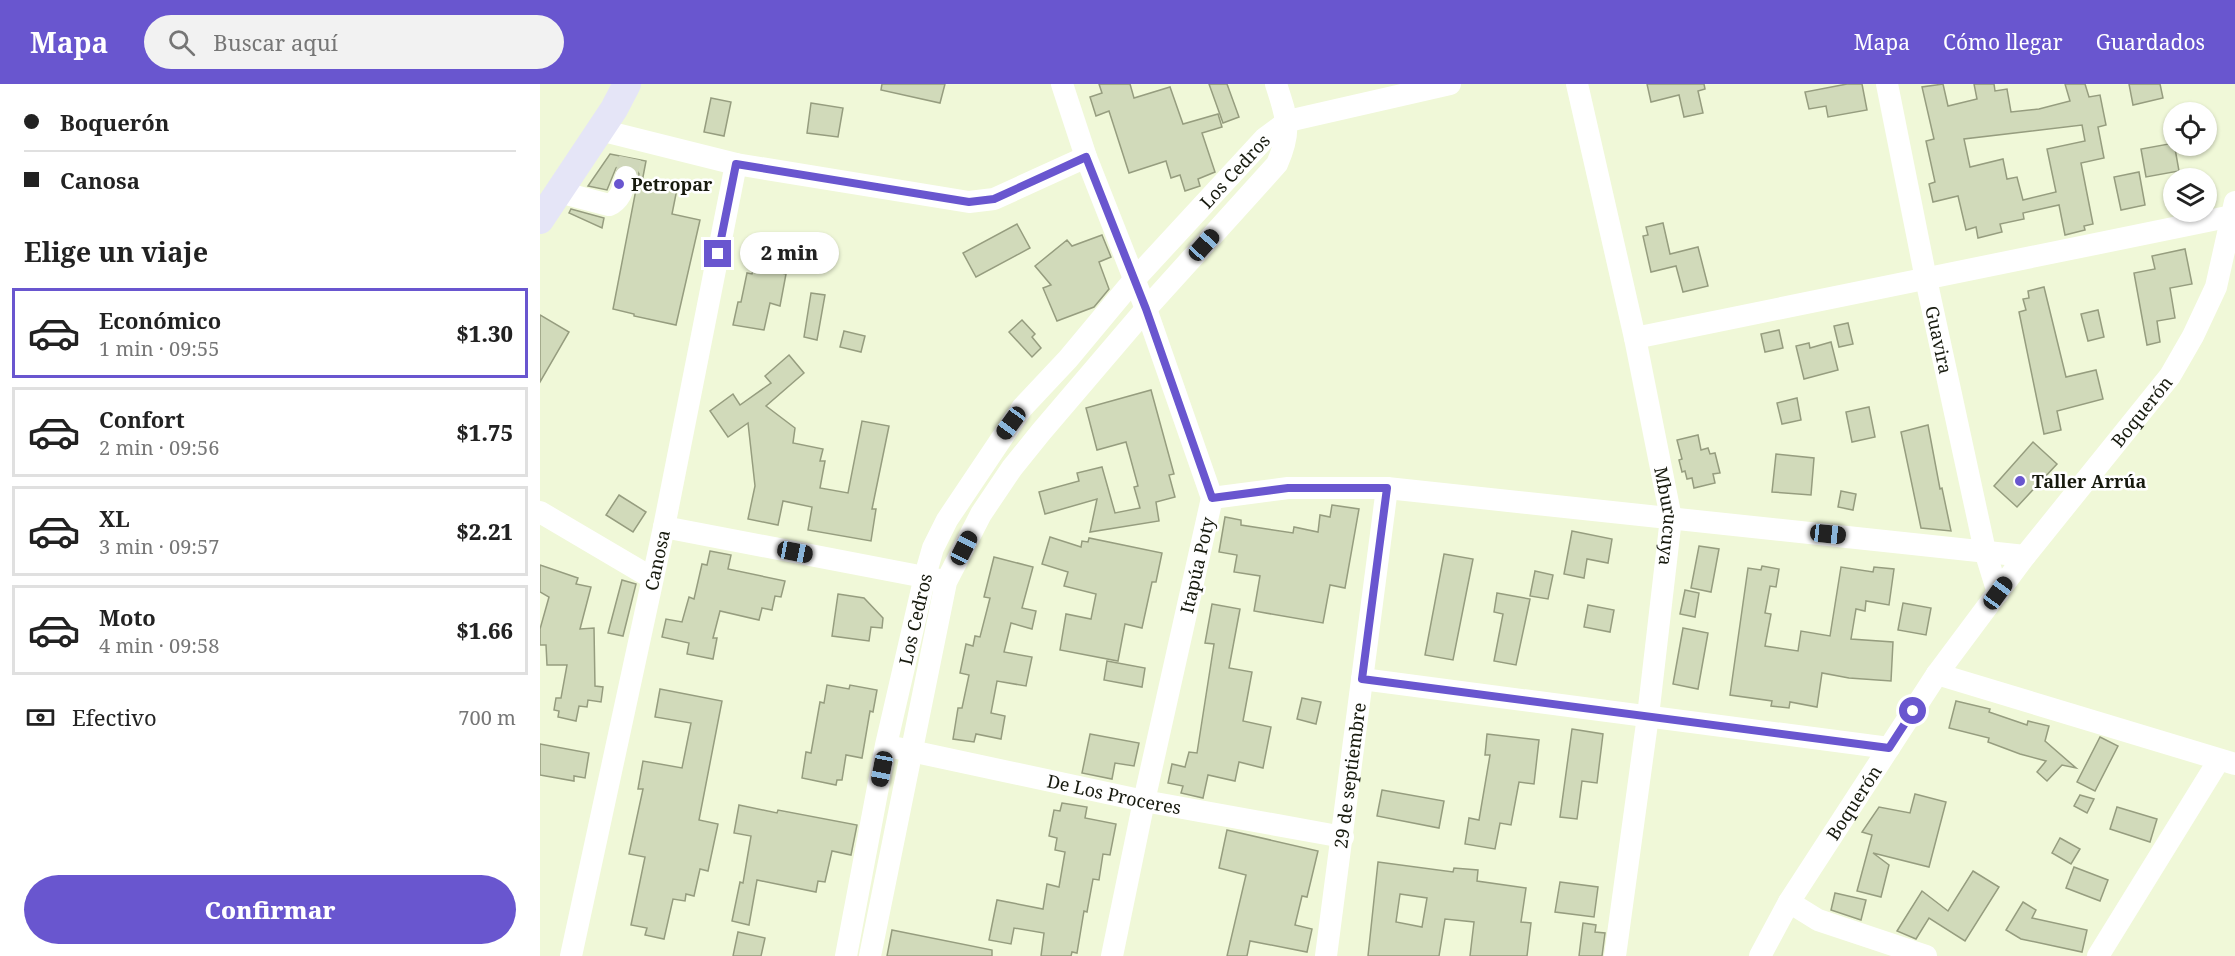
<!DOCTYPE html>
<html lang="es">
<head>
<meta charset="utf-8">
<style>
	:root { --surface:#fff; --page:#f2f2f2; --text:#222; --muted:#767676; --line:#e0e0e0; --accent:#6956cf }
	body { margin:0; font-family:"Noto Serif",serif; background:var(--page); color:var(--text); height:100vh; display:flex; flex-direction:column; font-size:22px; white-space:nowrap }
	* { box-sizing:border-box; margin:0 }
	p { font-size:20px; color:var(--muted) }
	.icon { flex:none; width:33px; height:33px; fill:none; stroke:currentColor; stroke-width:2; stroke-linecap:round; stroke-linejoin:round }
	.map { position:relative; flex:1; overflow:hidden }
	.drawer { display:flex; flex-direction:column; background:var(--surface); width:540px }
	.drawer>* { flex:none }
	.banner { display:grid; align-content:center; height:132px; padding:0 24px; background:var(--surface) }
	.fabs { position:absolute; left:1623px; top:18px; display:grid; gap:12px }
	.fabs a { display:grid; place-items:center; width:54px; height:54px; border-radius:50%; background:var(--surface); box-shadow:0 2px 4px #0004; font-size:30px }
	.end { position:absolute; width:27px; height:27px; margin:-14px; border:8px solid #6956cf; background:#fff; box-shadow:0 0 0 3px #fff }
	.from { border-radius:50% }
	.bubble { position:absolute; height:42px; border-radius:21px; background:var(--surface); box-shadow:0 2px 4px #0004; font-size:20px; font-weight:800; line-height:42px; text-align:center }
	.car { position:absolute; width:18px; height:36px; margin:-18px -9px; border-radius:8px; box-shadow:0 0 4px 2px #0007; background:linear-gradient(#222 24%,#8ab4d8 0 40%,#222 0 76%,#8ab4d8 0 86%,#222 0) }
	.banner b { display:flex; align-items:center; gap:21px; height:57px; font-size:22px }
	.banner b+b { border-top:2px solid var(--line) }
	.banner i { width:15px; height:15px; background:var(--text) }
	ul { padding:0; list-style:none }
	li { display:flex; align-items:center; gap:18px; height:90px; margin:0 12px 9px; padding:0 12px; border:3px solid var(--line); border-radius:0px }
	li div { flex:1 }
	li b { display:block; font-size:22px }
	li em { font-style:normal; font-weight:800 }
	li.current { border-color:var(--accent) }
	li>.icon { width:54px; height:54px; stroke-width:1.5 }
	h2 { padding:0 24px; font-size:27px; line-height:72px }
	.pay { display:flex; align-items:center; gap:15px; height:66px; padding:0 24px; font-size:22px }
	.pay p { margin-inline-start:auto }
	.button { display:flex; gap:12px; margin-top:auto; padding:12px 24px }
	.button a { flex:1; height:69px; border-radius:36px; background:var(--accent); color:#fff; font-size:24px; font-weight:800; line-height:69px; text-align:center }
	header { display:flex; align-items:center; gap:36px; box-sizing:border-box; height:84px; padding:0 30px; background:var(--accent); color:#fff }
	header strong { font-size:28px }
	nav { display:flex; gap:33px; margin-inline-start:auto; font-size:21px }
	.search { width:420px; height:54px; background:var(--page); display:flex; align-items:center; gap:15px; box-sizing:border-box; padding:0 21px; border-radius:33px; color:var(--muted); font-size:22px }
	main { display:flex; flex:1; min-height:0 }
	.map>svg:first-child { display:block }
	.building { fill:#d1daba; stroke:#969d7f; stroke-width:1.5; fill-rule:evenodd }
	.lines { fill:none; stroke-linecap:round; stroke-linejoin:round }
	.minor-tunnel { stroke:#cfd7ba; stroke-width:22; stroke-dasharray:22 11; stroke-linecap:butt }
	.minor { stroke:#fff; stroke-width:22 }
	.major { stroke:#e5e5f7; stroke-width:28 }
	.route { stroke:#6956cf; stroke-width:8 }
	.poi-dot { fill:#6956cf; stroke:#fff; stroke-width:2 }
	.labels { text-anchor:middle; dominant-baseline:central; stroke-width:5; stroke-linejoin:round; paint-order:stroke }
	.street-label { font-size:18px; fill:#171a0e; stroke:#fff }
	.poi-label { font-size:18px; font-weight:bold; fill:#171a0e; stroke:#fff; text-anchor:start }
</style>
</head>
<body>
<header>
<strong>Mapa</strong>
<div class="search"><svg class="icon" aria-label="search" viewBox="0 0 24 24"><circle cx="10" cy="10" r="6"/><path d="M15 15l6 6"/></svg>Buscar aquí</div>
<nav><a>Mapa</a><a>Cómo llegar</a><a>Guardados</a></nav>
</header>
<main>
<section class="drawer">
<div class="banner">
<b><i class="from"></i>Boquerón</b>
<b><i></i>Canosa</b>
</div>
<h2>Elige un viaje</h2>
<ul>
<li class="current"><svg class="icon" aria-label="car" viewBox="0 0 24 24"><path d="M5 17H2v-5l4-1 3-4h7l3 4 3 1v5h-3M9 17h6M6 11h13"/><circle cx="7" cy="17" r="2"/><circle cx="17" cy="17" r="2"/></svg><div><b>Económico</b><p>1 min · 09:55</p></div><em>$1.30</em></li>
<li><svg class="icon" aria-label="car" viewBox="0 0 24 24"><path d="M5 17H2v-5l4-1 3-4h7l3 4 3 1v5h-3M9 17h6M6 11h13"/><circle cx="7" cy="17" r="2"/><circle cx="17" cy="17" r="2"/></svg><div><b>Confort</b><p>2 min · 09:56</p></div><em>$1.75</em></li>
<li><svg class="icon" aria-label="car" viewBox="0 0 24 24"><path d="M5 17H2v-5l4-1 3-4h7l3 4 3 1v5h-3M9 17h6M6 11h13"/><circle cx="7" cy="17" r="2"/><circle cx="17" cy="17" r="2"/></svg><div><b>XL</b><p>3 min · 09:57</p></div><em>$2.21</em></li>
<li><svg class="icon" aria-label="car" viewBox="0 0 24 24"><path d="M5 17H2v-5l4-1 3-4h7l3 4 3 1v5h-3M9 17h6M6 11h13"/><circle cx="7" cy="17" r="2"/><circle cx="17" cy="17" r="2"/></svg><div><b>Moto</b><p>4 min · 09:58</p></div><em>$1.66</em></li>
</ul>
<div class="pay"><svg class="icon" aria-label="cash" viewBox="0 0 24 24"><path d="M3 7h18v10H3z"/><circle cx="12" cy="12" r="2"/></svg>Efectivo<p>700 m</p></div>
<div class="button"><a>Confirmar</a></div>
</section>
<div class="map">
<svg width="1695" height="872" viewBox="0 0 1695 872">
	<rect width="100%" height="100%" fill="#f0f8d8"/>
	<g class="building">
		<polygon points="342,0 405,0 400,19 341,6"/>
		<polygon points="559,0 590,0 594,14 630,3 643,40 678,30 682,43 662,49 675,88 658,95 660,102 645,107 640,91 631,94 626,77 589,89 569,27 556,32 550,13 562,9"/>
		<polygon points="669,0 687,0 699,33 683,39"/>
		<polygon points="1107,0 1164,0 1165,5 1158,7 1163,29 1144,33 1139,11 1111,18"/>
		<polygon points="1307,0 1322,0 1327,26 1288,33 1286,22 1269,25 1265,8"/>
		<path d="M1403,0L1408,22L1437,15L1434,0H1454L1455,7L1467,5L1471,28L1499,25L1530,17L1525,0H1545L1549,13L1560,11L1566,41L1558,43L1564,74L1541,79L1553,140L1544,142L1545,146L1525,151L1519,121L1483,129L1484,135L1460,140L1462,148L1438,154L1436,143L1426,146L1418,112L1393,118L1389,100L1395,98L1386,57L1394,55L1382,3ZM1542,41L1545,57L1507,65L1516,108L1483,116L1477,93L1467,95L1463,75L1430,83L1424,55Z"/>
		<polygon points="1589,0 1620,0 1623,14 1593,21"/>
		<polygon points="171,14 191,18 184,52 164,48"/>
		<polygon points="271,19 303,24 298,53 267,49"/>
		<polygon points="1634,59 1639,87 1606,93 1601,65"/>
		<polygon points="70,70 106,77 102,98 137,105 132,130 160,136 136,241 94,232 94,230 73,225 99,90 95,83 83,80 76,84 67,106 48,102"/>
		<polygon points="1599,88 1605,121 1581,126 1574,93"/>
		<polygon points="31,125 64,134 62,144 29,129"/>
		<polygon points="1123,139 1130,170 1158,163 1168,202 1143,208 1136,182 1111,188 1103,152 1108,151 1106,143"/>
		<polygon points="477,140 490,164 436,193 423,169"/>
		<polygon points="562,151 571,173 559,178 569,205 554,223 517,237 503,204 511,201 495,182 527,156 532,162"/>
		<polygon points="1645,165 1652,200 1630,204 1635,234 1617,237 1620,258 1607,261 1594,189 1615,185 1612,172"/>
		<polygon points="214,183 246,190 240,222 230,219 224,246 193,241 198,218 201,218 207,189 212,190"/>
		<polygon points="1504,203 1526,293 1556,286 1563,315 1517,327 1521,346 1504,350 1479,228 1486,226 1483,215 1489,214 1488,207"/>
		<polygon points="271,209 285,211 277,256 264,253"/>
		<polygon points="1558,226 1564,253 1548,257 1541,230"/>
		<polygon points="0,231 29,248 0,298"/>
		<polygon points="482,236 495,250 492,253 501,264 492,273 469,248"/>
		<polygon points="1308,239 1313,260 1299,263 1294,242"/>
		<polygon points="1239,246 1243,264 1225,268 1221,250"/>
		<polygon points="304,247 325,252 321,268 300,263"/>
		<polygon points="1291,258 1298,286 1264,295 1256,262 1269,259 1270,264"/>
		<polygon points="249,271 264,289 226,322 255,344 253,359 283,365 280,377 285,377 280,404 308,409 322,337 349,342 332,425 336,425 331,457 268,446 272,423 243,417 238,441 208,435 215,402 208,339 188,353 170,327 193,310 200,321 231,299 225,292"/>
		<polygon points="611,306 634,390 629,391 635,413 616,418 619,437 550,448 557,415 505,430 499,408 539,397 537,389 562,383 575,429 600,424 594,403 598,402 586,358 557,366 546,324"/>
		<polygon points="1257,314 1261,336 1242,340 1237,319"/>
		<polygon points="1329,323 1335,353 1312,358 1306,328"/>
		<polygon points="1388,341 1400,405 1402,404 1411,447 1381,444 1361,348"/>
		<polygon points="1158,351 1161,366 1168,364 1170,370 1175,369 1180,389 1173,390 1175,399 1154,404 1152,394 1147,395 1145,387 1142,388 1139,376 1142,375 1137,356"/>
		<polygon points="1493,358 1517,380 1477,423 1454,402"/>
		<polygon points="1236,370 1274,374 1271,411 1232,408"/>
		<polygon points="1301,407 1316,410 1313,426 1298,423"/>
		<polygon points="79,411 106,428 93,448 66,431"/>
		<polygon points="792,421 819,425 805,504 790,501 783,539 714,527 720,492 694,488 697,471 679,468 685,433 701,436 701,441 753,449 754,443 778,448 780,431 790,433"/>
		<polygon points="1032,447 1072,455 1068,479 1047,475 1044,494 1024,490"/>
		<polygon points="510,453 541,463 542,457 548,458 549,454 622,469 616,498 612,498 602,544 585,540 578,577 520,566 526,530 551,535 556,510 524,502 528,488 502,480"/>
		<polygon points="1159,462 1179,465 1171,508 1151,504"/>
		<polygon points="170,467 191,471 188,485 245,497 241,513 235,512 232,526 222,524 219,536 180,527 173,554 177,554 173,575 147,570 149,559 122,553 126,535 142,538 149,513 154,515 162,480 167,481"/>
		<polygon points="904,470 933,475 913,576 885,571"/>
		<polygon points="454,473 493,483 482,524 496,527 492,545 471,539 464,568 492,573 486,602 457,597 451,629 465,632 461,655 436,650 434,658 413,655 418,624 422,624 429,591 420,589 426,560 433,562 435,552 440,553 450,514 444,513"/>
		<polygon points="0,481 38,494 36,500 51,503 40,545 54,544 55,602 63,603 61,618 48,616 47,623 39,622 36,637 18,633 19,627 14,626 16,614 21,614 27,581 7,581 6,561 0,561 0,545 9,513 0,508"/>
		<polygon points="1222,482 1239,485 1236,503 1230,502 1225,529 1231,530 1225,562 1258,567 1261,547 1290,552 1301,483 1333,488 1334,483 1354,485 1349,521 1326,517 1325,527 1316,525 1311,555 1353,558 1351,597 1309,594 1282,589 1277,623 1250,618 1249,624 1231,622 1232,617 1190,611 1208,484 1221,486"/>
		<polygon points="995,487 1013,491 1008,515 990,512"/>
		<polygon points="82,496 96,500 83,552 68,549"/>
		<polygon points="1145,506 1159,509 1155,533 1140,530"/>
		<polygon points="957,509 990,515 976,581 954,577 963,530 954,528"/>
		<polygon points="298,510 324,514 343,534 342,544 331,543 329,557 292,552"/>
		<polygon points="1363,519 1391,524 1386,551 1358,546"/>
		<polygon points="672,520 700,525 689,584 712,588 703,637 731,643 723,684 699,678 695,697 668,691 663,714 641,709 643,702 628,699 632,680 645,683 649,668 657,669 674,560 665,559"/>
		<polygon points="1048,521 1074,526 1070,548 1044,543"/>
		<polygon points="1143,544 1168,549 1158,605 1133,600"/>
		<polygon points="567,577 605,584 602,603 564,596"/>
		<polygon points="287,601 309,605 310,601 337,606 333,628 330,627 322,674 306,671 302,696 297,696 296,701 262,694 266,668 271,669 280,618 284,619"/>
		<polygon points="120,605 182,617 159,736 178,740 168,787 160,785 154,812 146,810 145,817 133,815 124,855 105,851 107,844 91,841 105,773 89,770 103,705 98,705 103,677 142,684 151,639 115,633"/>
		<polygon points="762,614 781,618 776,640 757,635"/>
		<polygon points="1416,617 1450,625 1449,628 1487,641 1488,637 1509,642 1505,657 1536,684 1522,681 1507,697 1497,688 1506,677 1480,670 1448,658 1449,654 1409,644"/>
		<polygon points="1032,645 1063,650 1057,699 1042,697 1037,735 1020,733"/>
		<polygon points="550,650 599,659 594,682 575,679 572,695 542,689"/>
		<polygon points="947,650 999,656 994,700 979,698 971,741 960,739 955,765 925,760 929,734 939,736 950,671 945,671"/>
		<polygon points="1560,653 1578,662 1555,707 1537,698"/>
		<polygon points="0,660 49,669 45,694 34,692 34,697 0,691"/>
		<polygon points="842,706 904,717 899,744 837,732"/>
		<polygon points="1375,710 1406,718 1389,783 1333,769 1349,781 1341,813 1317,807 1332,751 1322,748 1339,723 1370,729"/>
		<polygon points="1540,711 1554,715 1547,729 1534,722"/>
		<polygon points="522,719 547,723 545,734 576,740 570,771 563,770 559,796 553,795 547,828 544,827 537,869 532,868 531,872 501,872 504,849 474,844 471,860 449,856 457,816 503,825 507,800 519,803 525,768 515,766 517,754 509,752 514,726 520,727"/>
		<polygon points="199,721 237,729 238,726 317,741 311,771 292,767 285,798 278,797 276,808 217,796 209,841 192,837 200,798 203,799 211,752 194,749"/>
		<polygon points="1577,723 1617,735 1610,758 1570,745"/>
		<polygon points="687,746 778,767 767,813 762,812 755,841 772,845 767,868 710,857 707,872 687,872 706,791 679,784"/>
		<polygon points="1520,754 1540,765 1531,780 1512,769"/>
		<path d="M838,778L913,788L914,784L938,786L937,797L986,804L981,838L991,839L987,872H930L934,838L905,835L899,872H828ZM860,810L887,814L882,843L856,838Z"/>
		<polygon points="1534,783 1568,796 1560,817 1526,804"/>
		<polygon points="1433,787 1459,803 1425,857 1389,834 1376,855 1357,847 1382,807 1408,827"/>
		<polygon points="1020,798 1058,803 1054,833 1015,828"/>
		<polygon points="1295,809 1326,816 1321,836 1291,826"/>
		<polygon points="1483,818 1496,826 1492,834 1547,846 1542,868 1481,855 1466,846"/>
		<polygon points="1043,839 1056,841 1055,848 1065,849 1062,872 1039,872"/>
		<polygon points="352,846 452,866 452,872 347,872"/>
		<polygon points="198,848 225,854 221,872 193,872"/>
	</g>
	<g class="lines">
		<polyline class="minor-tunnel" points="86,93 90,74"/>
		<g class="minor">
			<polyline points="522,0 546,73 606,225 672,414 604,717 572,872"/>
			<path id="s1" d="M1037,0L1095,254L1131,434L1108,632L1075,872"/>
			<path id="s2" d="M1347,0L1386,195L1445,467L1458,509"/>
			<polyline points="60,46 196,80 429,118 454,115 546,73"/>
			<path d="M19,108L69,121C81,116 83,104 86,93"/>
			<polyline points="1095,254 1692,132"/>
			<polyline points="672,414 748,404 847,404 1485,472"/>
			<polyline points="0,428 112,494"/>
			<polyline points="124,443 400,496"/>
			<polyline points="1397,590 1695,680"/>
			<polyline points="822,595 1349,664"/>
			<path id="s3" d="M357,664L604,717L803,753"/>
			<polyline points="1249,818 1278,836 1386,872"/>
			<path id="s4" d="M31,872L124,443L196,80"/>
			<path id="s5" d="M306,872L346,661L385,492L393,464L407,436L482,324L528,275L593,197L725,54L748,37L910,0"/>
			<path d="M330,872L406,498L441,430L472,384L501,348L606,225L737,80C752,46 747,34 736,0"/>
			<path id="s6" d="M786,872L847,404"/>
			<path id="s7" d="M1220,872L1249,818L1397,590L1485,472L1630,292L1653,252L1676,203L1695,118"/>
			<polyline points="1558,872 1679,676"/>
		</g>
		<polyline class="major" points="0,136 74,25 87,0"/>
	</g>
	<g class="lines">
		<polyline class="route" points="178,170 196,80 429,118 454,115 546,73 606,225 672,414 748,404 847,404 822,595 1349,664 1373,627"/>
	</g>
	<g class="poi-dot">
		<circle cx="79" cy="100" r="6"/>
		<circle cx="1480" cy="397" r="6"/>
	</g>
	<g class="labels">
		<g class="street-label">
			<text stroke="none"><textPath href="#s5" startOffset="902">Los Cedros</textPath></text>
			<text stroke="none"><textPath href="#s2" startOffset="261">Guavira</textPath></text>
			<text stroke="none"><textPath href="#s7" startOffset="666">Boquerón</textPath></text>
			<text stroke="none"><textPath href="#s1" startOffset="442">Mburucuya</textPath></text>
			<text stroke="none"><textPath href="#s4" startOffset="405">Canosa</textPath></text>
			<text transform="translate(657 481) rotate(-77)">Itapúa Poty</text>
			<text stroke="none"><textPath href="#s5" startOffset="344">Los Cedros</textPath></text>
			<text stroke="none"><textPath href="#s6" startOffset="182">29 de septiembre</textPath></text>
			<text stroke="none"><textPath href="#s3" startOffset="222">De Los Proceres</textPath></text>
			<text stroke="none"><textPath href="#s7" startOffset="180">Boquerón</textPath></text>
		</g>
		<g class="poi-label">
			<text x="91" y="100">Petropar</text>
			<text x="1492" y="397">Taller Arrúa</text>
		</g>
	</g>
</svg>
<div class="fabs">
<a><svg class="icon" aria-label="locate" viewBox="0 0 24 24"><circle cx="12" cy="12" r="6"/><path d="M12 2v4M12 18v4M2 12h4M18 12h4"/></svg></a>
<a><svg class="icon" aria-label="layers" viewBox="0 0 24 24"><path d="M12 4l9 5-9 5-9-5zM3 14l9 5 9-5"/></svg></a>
</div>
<i class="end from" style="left:1373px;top:627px"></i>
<i class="end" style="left:178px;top:170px"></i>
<div class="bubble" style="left:200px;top:148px;width:99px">2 min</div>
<i class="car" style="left:664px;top:161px;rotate:42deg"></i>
<i class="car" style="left:471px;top:339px;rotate:216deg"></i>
<i class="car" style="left:1288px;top:450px;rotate:96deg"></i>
<i class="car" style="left:424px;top:464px;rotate:27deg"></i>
<i class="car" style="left:255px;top:468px;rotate:101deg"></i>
<i class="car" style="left:1458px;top:509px;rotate:36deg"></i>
<i class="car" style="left:342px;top:685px;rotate:191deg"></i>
</div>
</main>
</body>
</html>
